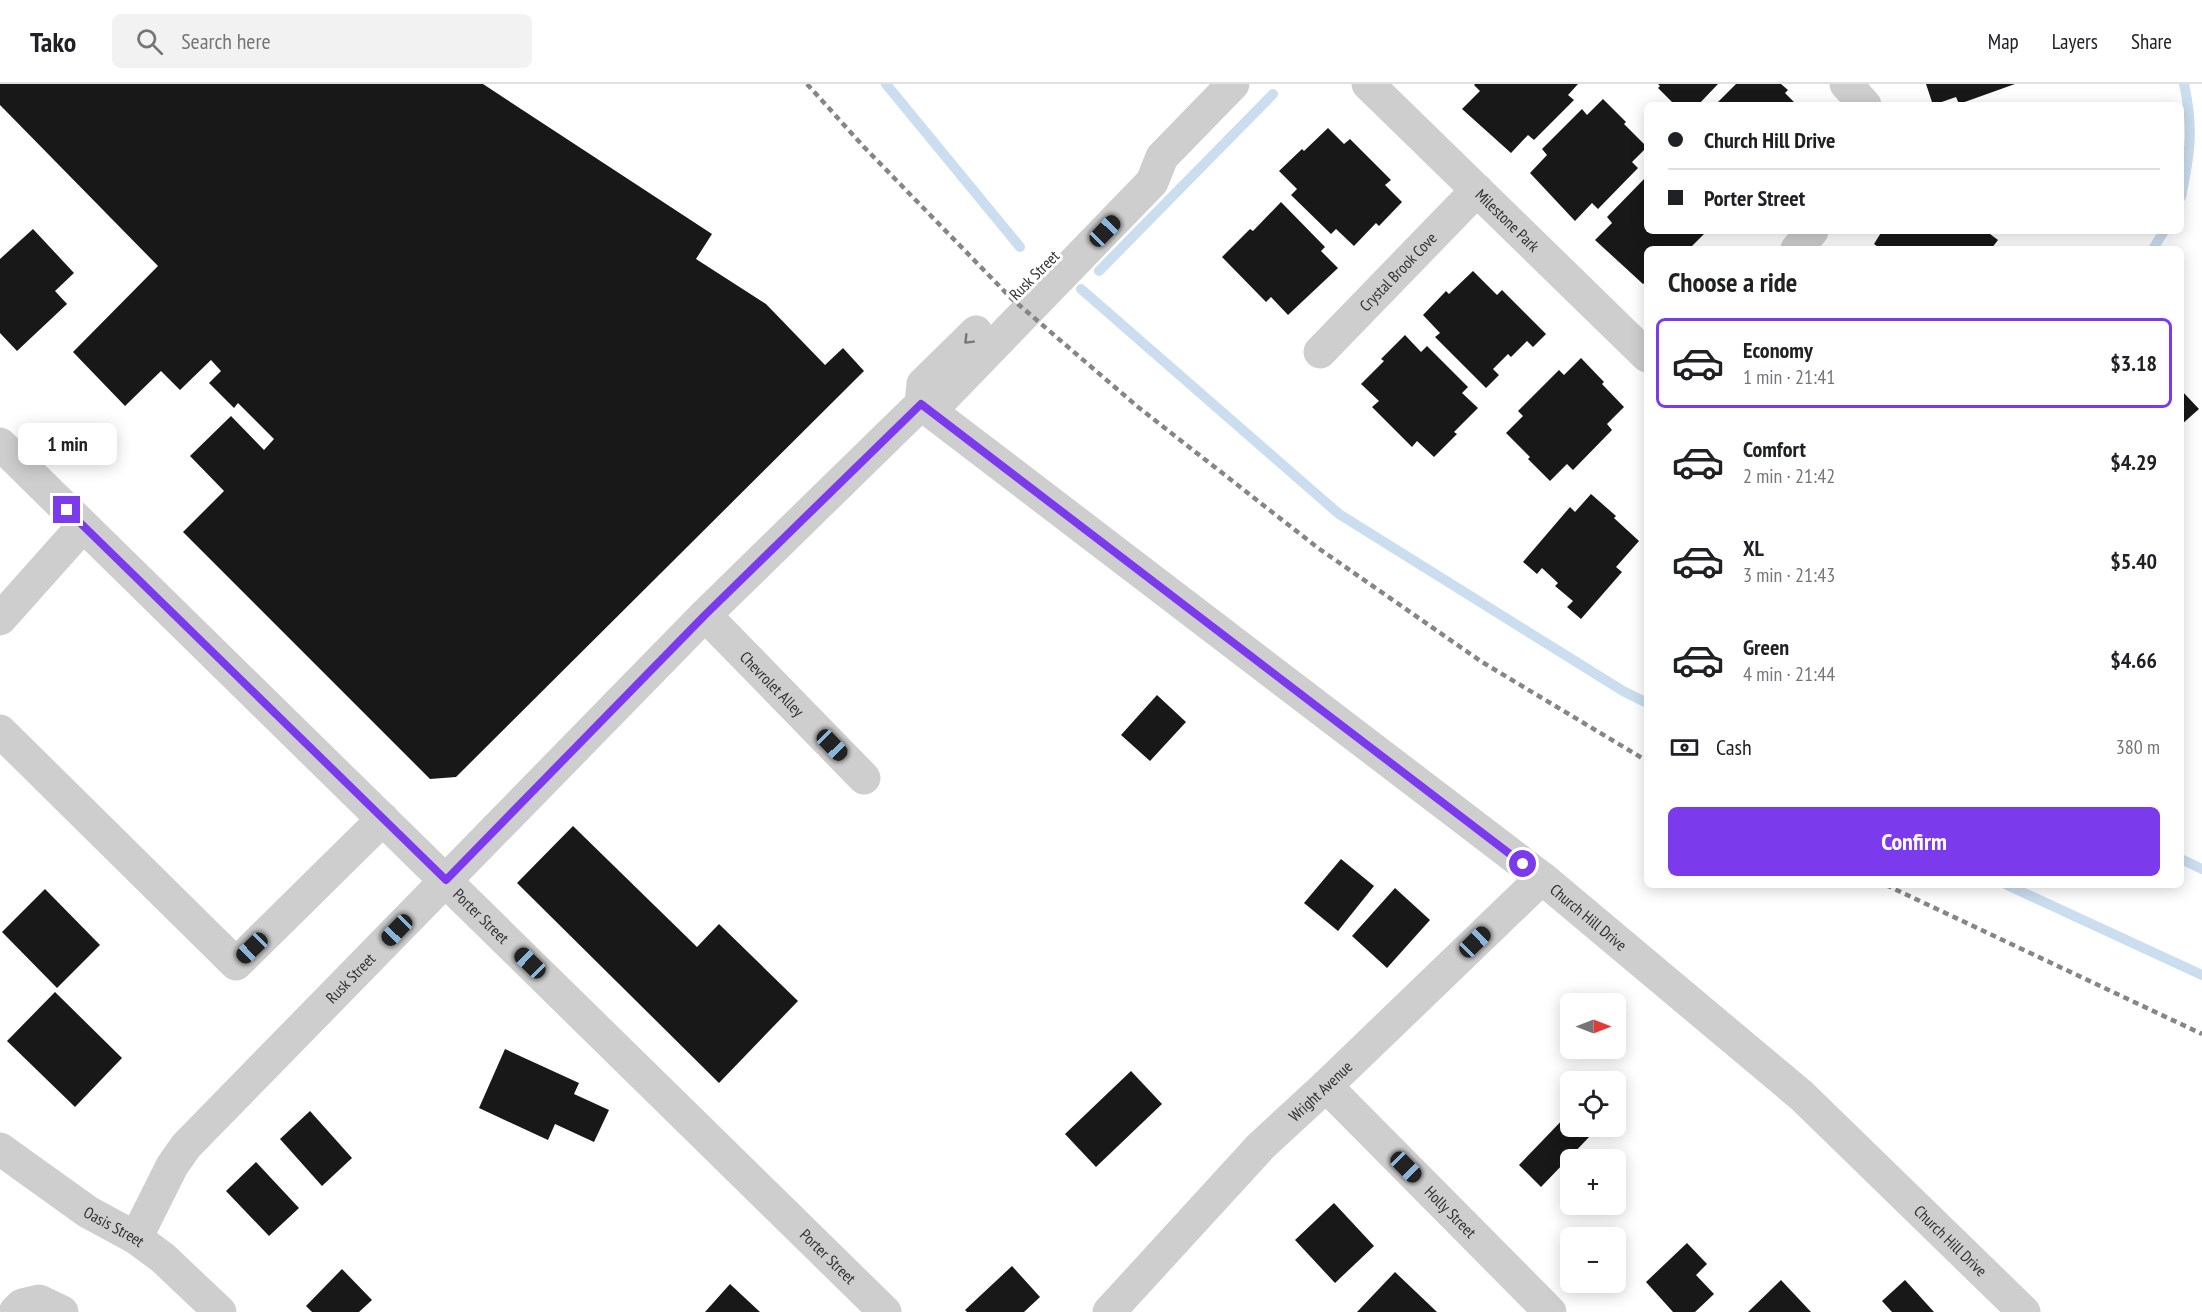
<!DOCTYPE html>
<html lang="en">
<head>
<meta charset="utf-8">
<style>
	:root { --surface:#fff; --page:#f2f2f2; --text:#202124; --muted:#757577; --line:#e0e0e0; --accent:#7c3aed }
	body { margin:0; font-family:"PT Sans Narrow",sans-serif; background:var(--page); color:var(--text); height:100vh; display:flex; flex-direction:column; font-size:22px; white-space:nowrap }
	* { box-sizing:border-box; margin:0 }
	p { font-size:20px; color:var(--muted) }
	.icon { flex:none; width:33px; height:33px; fill:none; stroke:currentColor; stroke-width:2; stroke-linecap:round; stroke-linejoin:round }
	.map { position:relative; flex:1; overflow:hidden }
	.sheet { position:absolute; left:1644px; top:162px; width:540px; height:642px; display:flex; flex-direction:column; background:var(--surface); border-radius:9px; box-shadow:0 3px 15px #0003 }
	.sheet>* { flex:none }
	.hud { position:absolute; left:1644px; top:18px; width:540px; height:132px; border-radius:9px; box-shadow:0 3px 15px #0003; display:grid; align-content:center; height:132px; padding:0 24px; background:var(--surface) }
	.needle { width:39px; rotate:90deg }
	.fabs { position:absolute; left:1560px; top:909px; display:grid; gap:12px }
	.fabs a { display:grid; place-items:center; width:66px; height:66px; border-radius:9px; background:var(--surface); box-shadow:0 3px 15px #0003; font-size:30px }
	.end { position:absolute; width:27px; height:27px; margin:-14px; border:8px solid #7c3aed; background:#fff; box-shadow:0 0 0 3px #fff }
	.from { border-radius:50% }
	.bubble { position:absolute; height:42px; border-radius:9px; background:var(--surface); box-shadow:0 3px 15px #0003; font-size:20px; font-weight:800; line-height:42px; text-align:center }
	.car { position:absolute; width:18px; height:36px; margin:-18px -9px; border-radius:8px; box-shadow:0 0 4px 2px #0007; background:linear-gradient(#222 24%,#8ab4d8 0 40%,#222 0 76%,#8ab4d8 0 86%,#222 0) }
	.hud b { display:flex; align-items:center; gap:21px; height:57px; font-size:22px }
	.hud b+b { border-top:2px solid var(--line) }
	.hud i { width:15px; height:15px; background:var(--text) }
	ul { padding:0; list-style:none }
	li { display:flex; align-items:center; gap:18px; height:90px; margin:0 12px 9px; padding:0 12px; border:3px solid transparent; border-radius:9px }
	li div { flex:1 }
	li b { display:block; font-size:22px }
	li em { font-style:normal; font-weight:800 }
	li.current { border-color:var(--accent) }
	li>.icon { width:54px; height:54px; stroke-width:1.5 }
	h2 { padding:0 24px; font-size:27px; line-height:72px }
	.pay { display:flex; align-items:center; gap:15px; height:66px; padding:0 24px; font-size:22px }
	.pay p { margin-inline-start:auto }
	.primary-button { display:flex; gap:12px; margin-top:auto; padding:12px 24px }
	.primary-button a { flex:1; height:69px; border-radius:9px; background:var(--accent); color:#fff; font-size:24px; font-weight:800; line-height:69px; text-align:center }
	header { display:flex; align-items:center; gap:36px; box-sizing:border-box; height:84px; padding:0 30px; background:var(--surface); border-bottom:2px solid var(--line) }
	header strong { font-size:28px }
	nav { display:flex; gap:33px; margin-inline-start:auto; font-size:21px }
	.search { width:420px; height:54px; background:var(--page); display:flex; align-items:center; gap:15px; box-sizing:border-box; padding:0 21px; border-radius:9px; color:var(--muted); font-size:22px }
	.map>svg:first-child { display:block }
	.lines { fill:none; stroke-linecap:round; stroke-linejoin:round }
	.stream { stroke:#cadeef; stroke-width:10 }
	.building { fill:#181818 }
	.minor { stroke:#cecece; stroke-width:33 }
	.rail { stroke:#868686; stroke-width:4.5; stroke-dasharray:6 4.5; stroke-linecap:butt }
	.oneway { stroke:#787878 }
	.route { stroke:#7c3aed; stroke-width:8 }
	.labels { text-anchor:middle; dominant-baseline:central; stroke-width:6; stroke-linejoin:round; paint-order:stroke }
	.street-label { font-size:16px; fill:#313131; stroke:#fff }
</style>
</head>
<body>
<header>
<strong>Tako</strong>
<div class="search"><svg class="icon" aria-label="search" viewBox="0 0 24 24"><circle cx="10" cy="10" r="6"/><path d="M15 15l6 6"/></svg>Search here</div>
<nav><a>Map</a><a>Layers</a><a>Share</a></nav>
</header>
<div class="map">
<svg width="2202" height="1228" viewBox="0 0 2202 1228">
	<rect width="100%" height="100%" fill="#fff"/>
	<g class="lines">
		<g class="stream">
			<polyline points="886,0 1020,163"/>
			<path d="M2181,113C2190,69 2194,45 2184,0"/>
			<polyline points="2153,165 2164,147"/>
			<polyline points="1099,187 1273,10"/>
			<polyline points="1081,205 1339,430 1623,607 1647,619"/>
			<polyline points="2181,775 2202,785"/>
			<polyline points="2007,801 2202,891"/>
		</g>
	</g>
	<g class="building">
		<polygon points="0,0 483,0 712,150 696,175 766,220 825,281 843,264 864,287 456,693 430,695 183,448 224,407 190,372 231,332 264,366 274,355 238,319 234,324 209,299 221,287 211,276 180,306 161,287 125,322 73,268 158,182 0,21"/>
		<polygon points="1475,0 1578,0 1568,11 1574,16 1534,56 1528,51 1511,69 1462,25 1480,7 1474,1"/>
		<polygon points="1658,0 1718,0 1698,21 1675,21 1658,4 1660,2"/>
		<polygon points="1736,0 1781,0 1788,6 1785,9 1797,21 1715,21"/>
		<polygon points="1926,0 2015,0 1959,20 1956,13 1933,21"/>
		<polygon points="1603,15 1626,38 1624,40 1647,63 1632,78 1638,84 1598,125 1592,119 1575,137 1530,89 1547,71 1542,65 1582,25 1587,31"/>
		<polygon points="1328,44 1344,60 1350,55 1391,96 1385,101 1402,118 1379,142 1376,139 1354,162 1336,145 1331,150 1291,111 1297,105 1279,87 1302,65 1304,67"/>
		<polygon points="1647,92 1647,147 1707,147 1689,165 1647,165 1647,197 1643,200 1595,156 1612,139 1607,133"/>
		<polygon points="1281,118 1325,163 1321,167 1338,184 1288,231 1271,213 1266,218 1222,173 1250,145 1253,147"/>
		<polygon points="33,145 74,189 55,207 67,220 17,267 0,249 0,175"/>
		<polygon points="1882,147 1986,147 1998,156 1991,165 1881,165 1874,160"/>
		<polygon points="1473,187 1497,211 1502,206 1546,250 1533,263 1527,257 1511,273 1508,270 1493,285 1499,291 1486,304 1435,253 1440,249 1423,231 1446,207 1449,210"/>
		<polygon points="1405,251 1421,268 1427,262 1468,303 1462,309 1478,324 1454,348 1457,350 1434,373 1417,357 1412,363 1372,323 1379,317 1361,300 1384,277 1381,275"/>
		<polygon points="1581,274 1604,298 1602,300 1624,323 1607,340 1612,346 1573,386 1567,380 1550,397 1528,375 1530,373 1506,349 1523,332 1518,327 1559,286 1564,291"/>
		<polygon points="2181,306 2199,325 2181,341"/>
		<polygon points="1591,410 1616,432 1614,434 1639,457 1616,483 1622,488 1581,535 1567,523 1573,517 1555,502 1558,499 1542,484 1537,490 1523,478 1570,423 1575,428"/>
		<polygon points="1157,611 1186,638 1150,677 1121,651"/>
		<polygon points="573,742 697,863 719,840 798,917 719,999 517,799"/>
		<polygon points="1341,775 1374,802 1338,847 1304,819"/>
		<polygon points="1395,804 1430,836 1387,884 1352,852"/>
		<polygon points="45,805 100,861 57,904 2,848"/>
		<polygon points="55,908 122,974 75,1023 7,957"/>
		<polygon points="505,965 579,999 574,1010 609,1026 594,1058 555,1040 548,1056 479,1024"/>
		<polygon points="1131,987 1162,1020 1096,1083 1065,1050"/>
		<polygon points="310,1027 352,1074 322,1102 280,1055"/>
		<polygon points="1570,1028 1570,1042 1584,1042 1592,1050 1541,1103 1519,1081"/>
		<polygon points="256,1078 299,1124 269,1152 226,1107"/>
		<polygon points="1334,1119 1374,1162 1335,1199 1295,1156"/>
		<polygon points="1687,1159 1707,1180 1696,1191 1714,1210 1695,1228 1673,1228 1646,1198"/>
		<polygon points="1012,1182 1040,1213 1024,1228 967,1228 965,1226"/>
		<polygon points="342,1185 372,1216 359,1228 312,1228 306,1222"/>
		<polygon points="1395,1188 1437,1228 1357,1228"/>
		<polygon points="1781,1196 1811,1228 1748,1228"/>
		<polygon points="1905,1196 1934,1228 1892,1228 1882,1217"/>
		<polygon points="730,1200 760,1228 705,1228"/>
	</g>
	<g class="lines">
		<g class="minor">
			<path id="s1" d="M1368,0L1647,272"/>
			<polyline points="1846,0 1865,21"/>
			<polyline points="1797,165 1812,147"/>
			<path id="s2" d="M1320,268L1477,106"/>
			<path id="s3" d="M921,320L1542,794L1802,1012L2024,1228"/>
			<polyline points="921,320 923,300 976,248"/>
			<path id="s4" d="M0,360L885,1228"/>
			<path id="s5" d="M705,531L864,694"/>
			<polyline points="0,535 83,442"/>
			<polyline points="0,647 236,880 383,735"/>
			<path id="s6" d="M1326,1002L1550,1228"/>
			<path id="s7" d="M0,1065L88,1128L136,1154L163,1174L220,1228"/>
			<path id="s8" d="M136,1154L172,1082L186,1062L705,531L921,320L942,315L1152,98L1162,73L1233,0"/>
			<polyline points="15,1228 22,1221 39,1217 62,1228"/>
			<path id="s9" d="M1109,1228L1261,1062L1326,1002L1542,794"/>
		</g>
		<g class="rail">
			<polyline points="807,0 864,63 1011,214 1138,323 1318,464 1482,578 1647,677"/>
			<polyline points="1886,801 2202,950"/>
		</g>
	</g>
	<defs><path id="oneway-chevron" d="M-2-3.5L2.5 0L-2 3.5" fill="none" stroke-width="1.6" stroke-linecap="round" stroke-linejoin="round" transform="scale(1.5)"/></defs>
	<use class="oneway" href="#oneway-chevron" transform="translate(968 256) rotate(135)"/>
	<g class="lines">
		<polyline class="route" points="67,426 446,796 705,531 921,320 1523,780"/>
	</g>
	<g class="labels">
		<g class="street-label">
			<text stroke="none"><textPath href="#s1" startOffset="195">Milestone Park</textPath></text>
			<text stroke="none"><textPath href="#s2" startOffset="112">Crystal Brook Cove</textPath></text>
			<text transform="translate(1034 191) rotate(-45)">Rusk Street</text>
			<text stroke="none"><textPath href="#s5" startOffset="96">Chevrolet Alley</textPath></text>
			<text stroke="none"><textPath href="#s4" startOffset="674">Porter Street</textPath></text>
			<text stroke="none"><textPath href="#s3" startOffset="842">Church Hill Drive</textPath></text>
			<text stroke="none"><textPath href="#s8" startOffset="340">Rusk Street</textPath></text>
			<text stroke="none"><textPath href="#s9" startOffset="306">Wright Avenue</textPath></text>
			<text stroke="none"><textPath href="#s6" startOffset="177">Holly Street</textPath></text>
			<text stroke="none"><textPath href="#s7" startOffset="138">Oasis Street</textPath></text>
			<text stroke="none"><textPath href="#s3" startOffset="1328">Church Hill Drive</textPath></text>
			<text stroke="none"><textPath href="#s4" startOffset="1160">Porter Street</textPath></text>
		</g>
	</g>
</svg>
<div class="fabs">
<a><svg class="needle" viewBox="-14 -14 28 28"><path d="M0-13l5 13h-10z" fill="#e53935"/><path d="M0 13l5-13h-10z" fill="#757577"/></svg></a>
<a><svg class="icon" aria-label="locate" viewBox="0 0 24 24"><circle cx="12" cy="12" r="6"/><path d="M12 2v4M12 18v4M2 12h4M18 12h4"/></svg></a>
<a>+</a>
<a>−</a>
</div>
<i class="end from" style="left:1523px;top:780px"></i>
<i class="end" style="left:67px;top:426px"></i>
<div class="bubble" style="left:18px;top:339px;width:99px">1 min</div>
<i class="car" style="left:1105px;top:147px;rotate:44deg"></i>
<i class="car" style="left:832px;top:661px;rotate:136deg"></i>
<i class="car" style="left:397px;top:846px;rotate:224deg"></i>
<i class="car" style="left:1475px;top:858px;rotate:46deg"></i>
<i class="car" style="left:252px;top:864px;rotate:226deg"></i>
<i class="car" style="left:530px;top:879px;rotate:314deg"></i>
<i class="car" style="left:1406px;top:1083px;rotate:135deg"></i>
<div class="hud">
<b><i class="from"></i>Church Hill Drive</b>
<b><i></i>Porter Street</b>
</div>
<section class="sheet">
<h2>Choose a ride</h2>
<ul>
<li class="current"><svg class="icon" aria-label="car" viewBox="0 0 24 24"><path d="M5 17H2v-5l4-1 3-4h7l3 4 3 1v5h-3M9 17h6M6 11h13"/><circle cx="7" cy="17" r="2"/><circle cx="17" cy="17" r="2"/></svg><div><b>Economy</b><p>1 min · 21:41</p></div><em>$3.18</em></li>
<li><svg class="icon" aria-label="car" viewBox="0 0 24 24"><path d="M5 17H2v-5l4-1 3-4h7l3 4 3 1v5h-3M9 17h6M6 11h13"/><circle cx="7" cy="17" r="2"/><circle cx="17" cy="17" r="2"/></svg><div><b>Comfort</b><p>2 min · 21:42</p></div><em>$4.29</em></li>
<li><svg class="icon" aria-label="car" viewBox="0 0 24 24"><path d="M5 17H2v-5l4-1 3-4h7l3 4 3 1v5h-3M9 17h6M6 11h13"/><circle cx="7" cy="17" r="2"/><circle cx="17" cy="17" r="2"/></svg><div><b>XL</b><p>3 min · 21:43</p></div><em>$5.40</em></li>
<li><svg class="icon" aria-label="car" viewBox="0 0 24 24"><path d="M5 17H2v-5l4-1 3-4h7l3 4 3 1v5h-3M9 17h6M6 11h13"/><circle cx="7" cy="17" r="2"/><circle cx="17" cy="17" r="2"/></svg><div><b>Green</b><p>4 min · 21:44</p></div><em>$4.66</em></li>
</ul>
<div class="pay"><svg class="icon" aria-label="cash" viewBox="0 0 24 24"><path d="M3 7h18v10H3z"/><circle cx="12" cy="12" r="2"/></svg>Cash<p>380 m</p></div>
<div class="primary-button"><a>Confirm</a></div>
</section>
</div>
</body>
</html>
